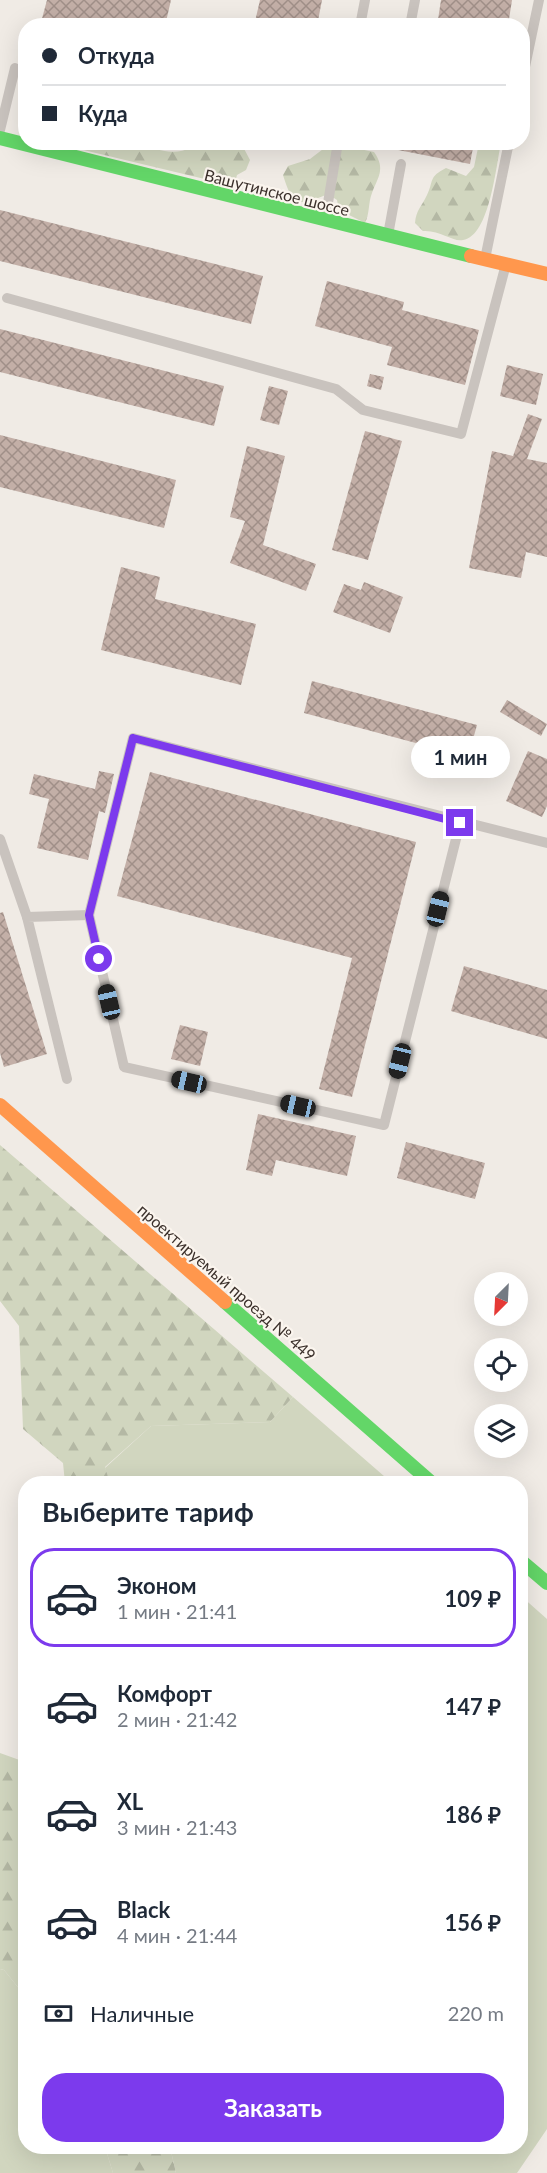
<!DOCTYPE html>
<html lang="ru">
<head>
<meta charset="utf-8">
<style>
	:root { --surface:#fff; --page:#f2f2f3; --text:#1f2937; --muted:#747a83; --line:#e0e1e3; --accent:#7c3aed }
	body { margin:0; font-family:Lato,sans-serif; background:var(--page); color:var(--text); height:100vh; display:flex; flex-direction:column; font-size:22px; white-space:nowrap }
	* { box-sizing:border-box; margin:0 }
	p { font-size:20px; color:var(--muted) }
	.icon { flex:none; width:33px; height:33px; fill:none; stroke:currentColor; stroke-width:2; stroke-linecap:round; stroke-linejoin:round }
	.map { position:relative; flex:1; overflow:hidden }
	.side { position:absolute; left:18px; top:1476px; width:510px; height:678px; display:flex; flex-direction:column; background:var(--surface); border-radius:24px; box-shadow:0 6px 24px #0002 }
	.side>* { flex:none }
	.banner { position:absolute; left:18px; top:18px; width:512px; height:132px; border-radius:24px; box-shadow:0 6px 24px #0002; display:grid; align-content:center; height:132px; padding:0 24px; background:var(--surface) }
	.needle { width:39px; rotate:204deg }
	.fabs { position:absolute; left:474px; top:1272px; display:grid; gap:12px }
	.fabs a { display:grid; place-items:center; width:54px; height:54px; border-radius:50%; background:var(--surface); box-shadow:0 6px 24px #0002; font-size:30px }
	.end { position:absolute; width:27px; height:27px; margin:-14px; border:8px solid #7c3aed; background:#fff; box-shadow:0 0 0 3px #fff }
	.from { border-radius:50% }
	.bubble { position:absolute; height:42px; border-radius:21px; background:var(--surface); box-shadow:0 6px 24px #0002; font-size:20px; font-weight:700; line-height:42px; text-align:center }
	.car { position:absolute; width:18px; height:36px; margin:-18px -9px; border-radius:8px; box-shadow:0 0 4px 2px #0007; background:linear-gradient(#222 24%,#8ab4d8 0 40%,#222 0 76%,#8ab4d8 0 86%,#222 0) }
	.banner b { display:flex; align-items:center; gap:21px; height:57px; font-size:22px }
	.banner b+b { border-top:2px solid var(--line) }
	.banner i { width:15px; height:15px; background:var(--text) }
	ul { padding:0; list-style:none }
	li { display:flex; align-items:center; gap:18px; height:99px; margin:0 12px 9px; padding:0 12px; border:3px solid transparent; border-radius:24px }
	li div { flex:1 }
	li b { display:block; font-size:22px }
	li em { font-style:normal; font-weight:700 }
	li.current { border-color:var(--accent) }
	li>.icon { width:54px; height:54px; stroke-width:1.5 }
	h2 { padding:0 24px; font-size:27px; line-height:72px }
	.pay { display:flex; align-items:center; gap:15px; height:66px; padding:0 24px; font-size:22px }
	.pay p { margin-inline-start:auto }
	.button { display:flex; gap:12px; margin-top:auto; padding:12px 24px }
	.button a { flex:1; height:69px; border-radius:24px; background:var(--accent); color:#fff; font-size:24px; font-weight:700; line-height:69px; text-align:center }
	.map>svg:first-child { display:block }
	.grass { fill:#d1d6bf }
	.forest { fill:url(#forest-firs) }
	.building { fill:url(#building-cross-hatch) }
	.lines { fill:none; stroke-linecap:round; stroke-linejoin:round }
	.lane { stroke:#c9c3be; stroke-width:10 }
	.fast { stroke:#63d668; stroke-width:14 }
	.slow { stroke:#ff974d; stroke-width:14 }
	.route { stroke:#7c3aed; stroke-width:8 }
	.labels { text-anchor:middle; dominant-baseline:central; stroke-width:4.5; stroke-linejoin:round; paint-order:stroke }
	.street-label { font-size:16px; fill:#3b302b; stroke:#fbf5ee }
</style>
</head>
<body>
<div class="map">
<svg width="547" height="2173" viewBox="0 0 547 2173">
	<defs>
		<pattern id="forest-firs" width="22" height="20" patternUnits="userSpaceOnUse" patternTransform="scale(1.5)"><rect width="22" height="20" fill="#d1d6bf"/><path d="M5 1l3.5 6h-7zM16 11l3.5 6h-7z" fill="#b4b8a4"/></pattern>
		<pattern id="building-cross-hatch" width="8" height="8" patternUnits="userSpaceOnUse" patternTransform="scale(1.5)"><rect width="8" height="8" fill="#c3afa7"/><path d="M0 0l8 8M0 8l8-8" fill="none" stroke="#a08f88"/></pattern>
	</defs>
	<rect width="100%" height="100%" fill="#f0ebe5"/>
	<g class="grass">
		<polygon points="293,1397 392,1483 110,1483 105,1468 151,1426 270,1422"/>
		<polygon points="521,1596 547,1619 547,2129 517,2173 176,2173 170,2147 520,2146"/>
		<polygon points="0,1969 4,1970 25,1996 26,2146 105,2147 113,2173 0,2173"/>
	</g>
	<g class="forest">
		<path d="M54,143C79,143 109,138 134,143C154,147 171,158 192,147L190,143H241L250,160L246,170L237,175L234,186Z"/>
		<path d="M479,143H501C496,165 490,236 463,240C452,242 441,230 423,231L415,223C416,210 422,206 427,195C434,181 428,177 446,168L466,176L474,167Z"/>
		<path d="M327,146H345L374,152C386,169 378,177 372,193C368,203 370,213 365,223L339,210L337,200L328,194C299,206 293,208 283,175L288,166L310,159Z"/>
		<polygon points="0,1145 293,1397 270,1422 151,1426 105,1467 110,1483 65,1483 63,1463 23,1429 19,1326 0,1301"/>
		<polygon points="0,1753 25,1762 25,1996 4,1970 0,1969"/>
		<polygon points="105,2147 170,2147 176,2173 113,2173"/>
	</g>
	<g class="building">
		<polygon points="47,0 171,0 165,26 40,26"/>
		<polygon points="260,0 322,0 317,26 254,26"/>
		<polygon points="441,0 512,0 508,26 437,26"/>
		<polygon points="394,142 474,142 470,164 393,149"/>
		<polygon points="0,210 263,276 251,324 0,261"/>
		<polygon points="327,281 404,302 402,310 479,330 465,385 387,365 392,347 315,326"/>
		<polygon points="0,329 224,386 214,426 0,372"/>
		<polygon points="507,365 543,374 536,405 500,396"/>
		<polygon points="370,374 384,377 381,390 367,386"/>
		<polygon points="269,386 288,391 279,425 260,420"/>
		<polygon points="528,414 542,419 527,459 547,463 547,557 526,552 521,578 469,568 492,451 513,456"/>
		<polygon points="365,431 402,441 368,560 332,550"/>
		<polygon points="0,435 176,480 164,528 0,487"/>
		<polygon points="247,446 285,456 263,545 316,564 306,591 230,563 245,521 230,517"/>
		<polygon points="121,567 160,577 155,599 256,624 241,685 101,650"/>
		<polygon points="364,582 403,597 390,633 333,612 344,584 361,590"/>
		<polygon points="312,681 477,725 468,757 304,713"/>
		<polygon points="507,700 547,724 541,736 500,712"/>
		<polygon points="528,751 547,759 547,806 542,817 506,801"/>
		<polygon points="99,771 114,774 105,813 99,811 88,860 37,848 49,799 29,794 34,774 95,789"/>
		<polygon points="150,772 416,842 352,1097 319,1089 352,958 117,896"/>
		<polygon points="3,912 47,1054 4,1067 0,1053 0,913"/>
		<polygon points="464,966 547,990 547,1039 451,1011"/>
		<polygon points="180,1025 208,1032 200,1066 171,1059"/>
		<polygon points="258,1114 356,1136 347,1176 276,1160 272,1176 246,1170"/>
		<polygon points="406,1142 485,1163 475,1199 397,1178"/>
	</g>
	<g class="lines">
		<g class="lane">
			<polyline points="360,26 365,0"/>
			<polyline points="410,26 415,0"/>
			<polyline points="522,81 539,0"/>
			<polyline points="0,130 15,68"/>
			<polyline points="325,221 338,142"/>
			<polyline points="388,235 401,164"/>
			<polyline points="485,259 509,142"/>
			<polyline points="7,298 336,389 363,410 461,434 506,264"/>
			<polyline points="460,823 384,1125 124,1067 89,915 133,738 547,843"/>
			<polyline points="0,839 27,917"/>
			<polyline points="67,1079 27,917 89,915"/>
		</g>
		<g class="fast">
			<polyline points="0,138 471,256"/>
			<polyline points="225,1302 433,1484"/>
			<polyline points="520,1560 547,1583"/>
		</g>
		<g class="slow">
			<polyline points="471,256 547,274"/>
			<polyline points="0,1105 225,1302"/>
		</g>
	</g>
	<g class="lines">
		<polyline class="route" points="99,959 89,915 133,738 460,823"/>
	</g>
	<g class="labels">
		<g class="street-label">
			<text transform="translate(277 192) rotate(14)">Вашутинское шоссе</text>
			<text transform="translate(227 1282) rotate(41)">проектируемый проезд № 449</text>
		</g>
	</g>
</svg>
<div class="fabs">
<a><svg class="needle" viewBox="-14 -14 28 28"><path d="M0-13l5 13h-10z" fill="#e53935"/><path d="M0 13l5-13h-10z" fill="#747a83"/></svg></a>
<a><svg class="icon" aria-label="locate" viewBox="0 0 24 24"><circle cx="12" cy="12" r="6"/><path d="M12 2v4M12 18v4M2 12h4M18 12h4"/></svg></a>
<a><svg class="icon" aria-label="layers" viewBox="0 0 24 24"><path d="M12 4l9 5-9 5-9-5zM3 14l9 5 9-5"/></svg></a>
</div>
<i class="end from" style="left:99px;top:959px"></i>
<i class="end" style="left:460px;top:823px"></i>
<div class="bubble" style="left:411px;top:736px;width:99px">1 мин</div>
<i class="car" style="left:438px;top:909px;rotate:14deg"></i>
<i class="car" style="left:109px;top:1002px;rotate:347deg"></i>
<i class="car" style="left:400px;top:1061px;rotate:194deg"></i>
<i class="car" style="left:189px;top:1082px;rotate:283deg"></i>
<i class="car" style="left:298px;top:1106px;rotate:283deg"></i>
<div class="banner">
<b><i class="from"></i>Откуда</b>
<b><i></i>Куда</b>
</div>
<section class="side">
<h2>Выберите тариф</h2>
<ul>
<li class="current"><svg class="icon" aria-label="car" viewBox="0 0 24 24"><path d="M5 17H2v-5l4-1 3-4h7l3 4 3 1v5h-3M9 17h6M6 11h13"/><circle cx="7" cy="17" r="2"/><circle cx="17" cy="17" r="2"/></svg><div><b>Эконом</b><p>1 мин · 21:41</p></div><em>109 ₽</em></li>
<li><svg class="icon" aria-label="car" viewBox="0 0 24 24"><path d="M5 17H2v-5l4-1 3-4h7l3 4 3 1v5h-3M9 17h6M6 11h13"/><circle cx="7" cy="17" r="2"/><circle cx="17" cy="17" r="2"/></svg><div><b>Комфорт</b><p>2 мин · 21:42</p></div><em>147 ₽</em></li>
<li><svg class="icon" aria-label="car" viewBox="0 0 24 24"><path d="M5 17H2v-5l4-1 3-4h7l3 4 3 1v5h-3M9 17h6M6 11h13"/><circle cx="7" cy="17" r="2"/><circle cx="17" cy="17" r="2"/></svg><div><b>XL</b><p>3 мин · 21:43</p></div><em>186 ₽</em></li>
<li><svg class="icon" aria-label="car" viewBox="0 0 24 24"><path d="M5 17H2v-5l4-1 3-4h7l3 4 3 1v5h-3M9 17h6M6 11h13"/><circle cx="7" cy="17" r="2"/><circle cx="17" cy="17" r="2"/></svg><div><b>Black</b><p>4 мин · 21:44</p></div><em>156 ₽</em></li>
</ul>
<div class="pay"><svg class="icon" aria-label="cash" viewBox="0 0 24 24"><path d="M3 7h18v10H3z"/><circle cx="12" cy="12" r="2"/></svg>Наличные<p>220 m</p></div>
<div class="button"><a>Заказать</a></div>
</section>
</div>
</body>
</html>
